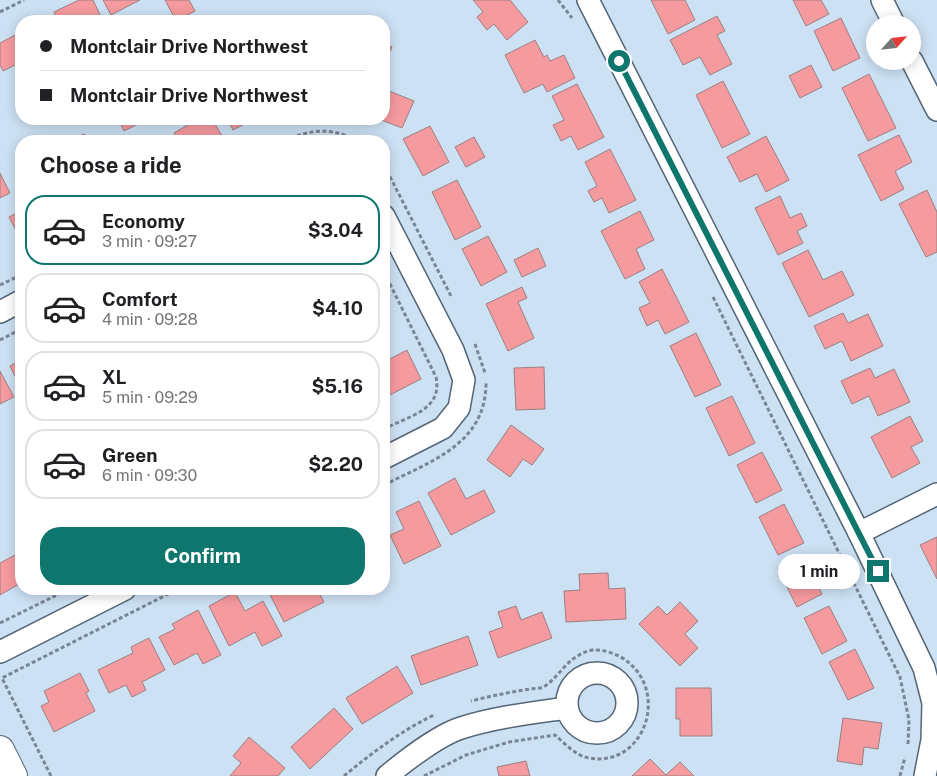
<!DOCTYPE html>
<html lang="en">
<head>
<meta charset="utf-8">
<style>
	:root { --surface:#fff; --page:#f2f2f2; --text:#202124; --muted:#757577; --line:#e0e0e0; --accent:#0f766e }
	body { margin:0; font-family:"Public Sans",sans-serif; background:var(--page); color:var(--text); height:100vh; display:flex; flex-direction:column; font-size:19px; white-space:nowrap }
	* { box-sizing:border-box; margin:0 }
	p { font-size:16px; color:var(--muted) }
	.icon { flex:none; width:28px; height:28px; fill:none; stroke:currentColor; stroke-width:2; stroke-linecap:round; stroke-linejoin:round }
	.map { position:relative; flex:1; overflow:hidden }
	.drawer { position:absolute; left:15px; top:135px; width:375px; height:460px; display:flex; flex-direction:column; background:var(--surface); border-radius:20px; box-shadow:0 2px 12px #0003 }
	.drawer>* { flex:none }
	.hud { position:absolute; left:15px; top:15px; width:375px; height:110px; border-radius:20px; box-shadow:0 2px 12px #0003; display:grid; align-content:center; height:110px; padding:0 25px; background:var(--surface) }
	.needle { width:32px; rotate:63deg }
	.buttons { position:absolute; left:866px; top:15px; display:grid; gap:10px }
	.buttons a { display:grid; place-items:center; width:55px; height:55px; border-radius:50%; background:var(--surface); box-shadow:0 2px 12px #0003; font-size:25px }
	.end { position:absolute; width:22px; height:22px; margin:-11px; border:6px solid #0f766e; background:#fff; box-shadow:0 0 0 2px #fff }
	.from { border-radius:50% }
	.bubble { position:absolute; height:35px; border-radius:18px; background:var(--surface); box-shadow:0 2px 12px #0003; font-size:16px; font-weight:700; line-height:35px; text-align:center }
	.hud b { display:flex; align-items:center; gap:18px; height:48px; font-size:19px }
	.hud b+b { border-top:1px solid var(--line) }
	.hud i { width:12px; height:12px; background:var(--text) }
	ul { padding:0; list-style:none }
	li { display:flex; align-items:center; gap:15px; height:70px; margin:0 10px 8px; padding:0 15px; border:2px solid var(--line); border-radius:20px }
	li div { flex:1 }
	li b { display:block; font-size:19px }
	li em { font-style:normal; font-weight:700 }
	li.selected { border-color:var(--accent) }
	li>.icon { width:45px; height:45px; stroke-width:1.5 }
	h2 { padding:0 25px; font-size:22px; line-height:60px }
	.primary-button { display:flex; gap:10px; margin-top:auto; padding:10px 25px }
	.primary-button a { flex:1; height:58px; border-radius:20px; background:var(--accent); color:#fff; font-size:20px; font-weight:700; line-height:58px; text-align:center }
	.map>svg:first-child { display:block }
	.building { fill:#f59a9f; stroke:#9b8081 }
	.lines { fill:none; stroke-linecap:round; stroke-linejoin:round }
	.street-casing { stroke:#546575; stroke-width:24 }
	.secondary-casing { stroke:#546575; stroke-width:30 }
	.path { stroke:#798694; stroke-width:3; stroke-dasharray:4 2.5; stroke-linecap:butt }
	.street { stroke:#fff; stroke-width:21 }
	.secondary { stroke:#fff; stroke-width:28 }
	.route { stroke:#0f766e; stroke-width:6 }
</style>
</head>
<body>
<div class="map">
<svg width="937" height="776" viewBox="0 0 937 776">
	<rect width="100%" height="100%" fill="#cde1f4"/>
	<g class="building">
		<polygon points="79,0 93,0 102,19 98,21 58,21 54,12"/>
		<polygon points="103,0 140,0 111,15"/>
		<polygon points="165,0 189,0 195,11 176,21"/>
		<polygon points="473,0 510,0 528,22 507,40 494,24 487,30 477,17 483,12"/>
		<polygon points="651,0 685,0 695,20 668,34"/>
		<polygon points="793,0 821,0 829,14 806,26"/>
		<polygon points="717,16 725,31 717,35 732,64 710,75 700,57 683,65 670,40"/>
		<polygon points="841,18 860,58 833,71 814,31"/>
		<polygon points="21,32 21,62 3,71 0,65 0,43"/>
		<polygon points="535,40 544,57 547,55 550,61 564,55 575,78 547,92 543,84 524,93 505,55"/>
		<polygon points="384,43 392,47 384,64"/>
		<polygon points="811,65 822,87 800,98 789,76"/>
		<polygon points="869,74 896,128 868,141 842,88"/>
		<polygon points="723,81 750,134 722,148 696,95"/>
		<polygon points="577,84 604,137 578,150 571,136 561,141 553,125 564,120 552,96"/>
		<polygon points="384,89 414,101 402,128 379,119 384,119"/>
		<polygon points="118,119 142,119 144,121 124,131"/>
		<polygon points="198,119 212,119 222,136 214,141 179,141 174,133"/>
		<polygon points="227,119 254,119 233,130"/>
		<polygon points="430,126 449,162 423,176 403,139"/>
		<polygon points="84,134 88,141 69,141"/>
		<polygon points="899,135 912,162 895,171 904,189 881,201 858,155"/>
		<polygon points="766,136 789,180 766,192 757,174 740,182 727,157"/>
		<polygon points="474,137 485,157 466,167 455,147"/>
		<polygon points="610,149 636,200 609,213 602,198 594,202 588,191 597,186 585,162"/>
		<polygon points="0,173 10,193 0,198"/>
		<polygon points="457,180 481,227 455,240 432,192"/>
		<polygon points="927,190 937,212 937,252 926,257 899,204"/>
		<polygon points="780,196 790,218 801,213 807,226 797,231 803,243 778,255 755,208"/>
		<polygon points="21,211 21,240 9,217"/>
		<polygon points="640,211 654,240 636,249 645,269 625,279 601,231"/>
		<polygon points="488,236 507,272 481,286 462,249"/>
		<polygon points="538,248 546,266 522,277 514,260"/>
		<polygon points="808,250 823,280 842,271 854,295 809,317 782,263"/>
		<polygon points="662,269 689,322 665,334 658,320 647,326 639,308 650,303 639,282"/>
		<polygon points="522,287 527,298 518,302 534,338 508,351 486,304"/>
		<polygon points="843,313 848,323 868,314 883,346 851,361 842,341 825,349 814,326"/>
		<polygon points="696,333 721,385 695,397 670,346"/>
		<polygon points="407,350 421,379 384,398 384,362"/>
		<polygon points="21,360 21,388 10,366"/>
		<polygon points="544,367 545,409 516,410 514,368"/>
		<polygon points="870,368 875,378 894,369 910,402 878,416 869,396 852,404 841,381"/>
		<polygon points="0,371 14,397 0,404"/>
		<polygon points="732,396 755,443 729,456 706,408"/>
		<polygon points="910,416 923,441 911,447 920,463 892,478 871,437"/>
		<polygon points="511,425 544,449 532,465 523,459 510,477 487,460"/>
		<polygon points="762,452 782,490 756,503 737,465"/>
		<polygon points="455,478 466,499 484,490 495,512 451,535 428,493"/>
		<polygon points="419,501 441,546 404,564 390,535 404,529 396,512"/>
		<polygon points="784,504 804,543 778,555 759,517"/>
		<polygon points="937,537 937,579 920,545"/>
		<polygon points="21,552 21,583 0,595 0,563"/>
		<polygon points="803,556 822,594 797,607 778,569"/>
		<polygon points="608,573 609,589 625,588 626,619 566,622 564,591 580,590 579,574"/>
		<polygon points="267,589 317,589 324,602 284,622"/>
		<polygon points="235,592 245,611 263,601 282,636 262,646 255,632 229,646 209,606"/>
		<polygon points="680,602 698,621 685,634 698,648 680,666 639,624 658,606 667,615"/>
		<polygon points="516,606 521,620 542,612 552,638 498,658 489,632 503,627 498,612"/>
		<polygon points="829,606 847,641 822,654 804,618"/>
		<polygon points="198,610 221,655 203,664 197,653 174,665 159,637 175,629 172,624"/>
		<polygon points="468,636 478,665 421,685 411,656"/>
		<polygon points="149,638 165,670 142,682 146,690 132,697 126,685 109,693 98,670 133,653 131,647"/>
		<polygon points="855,649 874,688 848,700 829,662"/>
		<polygon points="397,666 413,693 362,724 346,698"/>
		<polygon points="80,673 89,691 86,693 95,711 54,732 41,706 49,702 44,691"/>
		<polygon points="676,688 711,688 712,736 680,736 680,719 676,719"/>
		<polygon points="334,708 353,729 310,769 291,747"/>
		<polygon points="843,718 882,723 878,749 864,747 862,765 837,761"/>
		<polygon points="249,737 285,768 278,776 230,776 241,763 233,756"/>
		<polygon points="650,759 666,775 680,762 694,776 632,776"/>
		<polygon points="526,761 530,776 499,776 497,767"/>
	</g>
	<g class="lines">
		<defs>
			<g id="street">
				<polyline points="588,0 859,533 924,668 933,703 932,740 925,776"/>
				<polyline points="882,0 894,24"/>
				<polyline points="912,61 937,110"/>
				<polyline points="384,216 453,350 464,380 459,408 443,428 384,458"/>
				<polyline points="0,312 21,301"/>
				<polyline points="859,533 937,494"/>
				<polyline points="0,652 125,589"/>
				<circle cx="597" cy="703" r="30"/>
				<path d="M387,776C405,761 439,735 461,728C495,717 532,713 567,708"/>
			</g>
			<polyline id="secondary" points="0,750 13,776"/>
		</defs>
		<use href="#street" class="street-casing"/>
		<use href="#secondary" class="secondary-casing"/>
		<g class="path">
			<polyline points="558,0 572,18"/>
			<polyline points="0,12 24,0"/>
			<path d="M285,141C309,129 334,127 357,141"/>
			<polyline points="384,165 452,298"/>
			<path d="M384,272L436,377C443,410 409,416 384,429"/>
			<polyline points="0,285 21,275"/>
			<polyline points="713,297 900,677 909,720 908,744"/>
			<polyline points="0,340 21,329"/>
			<polyline points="475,344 485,373"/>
			<path d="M384,485C431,461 487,444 486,381"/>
			<polyline points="0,623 69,589"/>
			<polyline points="51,776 2,678 178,589"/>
			<path d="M344,776C373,752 401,731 434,715"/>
			<path d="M424,776L466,755L509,742L555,735C564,743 576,756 589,758C642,768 670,696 628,662C620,655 604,649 593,650C569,654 562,674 545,686C541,689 535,688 530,689C510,692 491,696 471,701"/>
			<polyline points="900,776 905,757"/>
		</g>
		<use href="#street" class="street"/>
		<use href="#secondary" class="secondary"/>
	</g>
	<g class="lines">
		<polyline class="route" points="619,61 878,571"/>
	</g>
</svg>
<div class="buttons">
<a><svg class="needle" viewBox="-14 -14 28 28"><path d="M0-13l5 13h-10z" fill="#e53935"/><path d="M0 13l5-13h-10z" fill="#757577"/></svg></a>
</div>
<i class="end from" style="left:619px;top:61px"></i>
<i class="end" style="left:878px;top:571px"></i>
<div class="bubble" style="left:778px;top:554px;width:82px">1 min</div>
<div class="hud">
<b><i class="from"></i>Montclair Drive Northwest</b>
<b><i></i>Montclair Drive Northwest</b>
</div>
<section class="drawer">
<h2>Choose a ride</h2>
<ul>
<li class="selected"><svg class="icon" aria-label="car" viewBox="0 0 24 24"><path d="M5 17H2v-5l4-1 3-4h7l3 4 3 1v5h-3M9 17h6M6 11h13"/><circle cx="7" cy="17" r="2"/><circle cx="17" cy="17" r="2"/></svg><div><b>Economy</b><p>3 min · 09:27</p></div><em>$3.04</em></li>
<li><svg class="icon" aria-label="car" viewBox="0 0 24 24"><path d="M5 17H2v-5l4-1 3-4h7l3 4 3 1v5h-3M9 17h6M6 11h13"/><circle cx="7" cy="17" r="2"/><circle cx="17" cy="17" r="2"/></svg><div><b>Comfort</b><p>4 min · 09:28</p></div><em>$4.10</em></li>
<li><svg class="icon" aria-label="car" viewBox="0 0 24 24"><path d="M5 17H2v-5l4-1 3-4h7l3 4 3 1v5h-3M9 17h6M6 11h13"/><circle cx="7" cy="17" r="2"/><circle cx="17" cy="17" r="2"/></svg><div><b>XL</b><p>5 min · 09:29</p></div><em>$5.16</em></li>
<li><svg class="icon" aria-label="car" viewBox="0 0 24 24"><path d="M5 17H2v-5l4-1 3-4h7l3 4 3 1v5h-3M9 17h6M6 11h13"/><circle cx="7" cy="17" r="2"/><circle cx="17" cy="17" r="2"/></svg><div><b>Green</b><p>6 min · 09:30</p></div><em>$2.20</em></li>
</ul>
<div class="primary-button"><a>Confirm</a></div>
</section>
</div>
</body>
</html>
